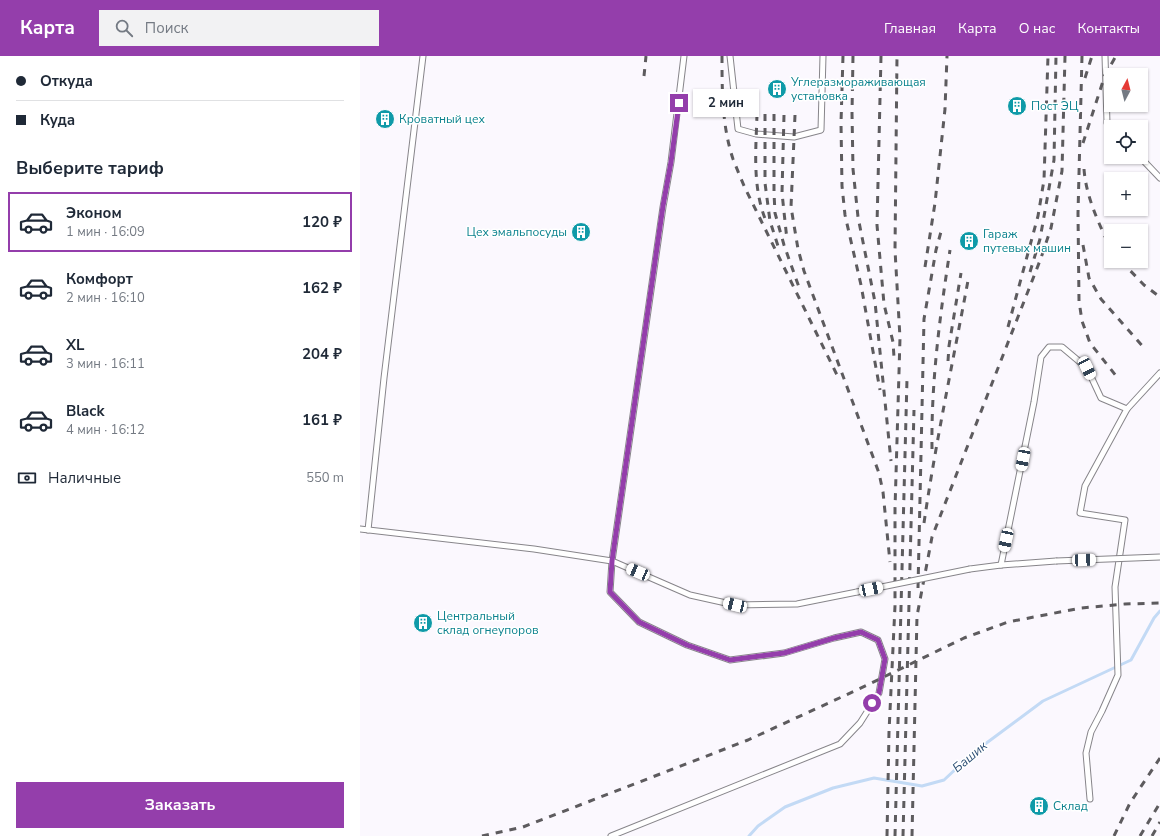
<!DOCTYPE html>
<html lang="ru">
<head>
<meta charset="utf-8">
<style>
	:root { --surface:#fff; --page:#f2f2f3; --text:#1f2937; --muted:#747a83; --line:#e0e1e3; --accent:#943eab }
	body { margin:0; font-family:"Nunito Sans",sans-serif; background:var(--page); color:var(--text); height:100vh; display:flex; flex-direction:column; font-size:15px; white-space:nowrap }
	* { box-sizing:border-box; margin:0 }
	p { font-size:13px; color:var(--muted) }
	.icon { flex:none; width:22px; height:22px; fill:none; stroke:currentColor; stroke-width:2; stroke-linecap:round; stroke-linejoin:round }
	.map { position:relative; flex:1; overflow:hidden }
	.sheet { display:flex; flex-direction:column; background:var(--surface); width:360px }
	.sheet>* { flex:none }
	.banner { display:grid; align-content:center; height:88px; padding:0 16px; background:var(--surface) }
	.needle { width:26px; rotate:7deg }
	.fabs { position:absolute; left:744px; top:12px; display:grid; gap:8px }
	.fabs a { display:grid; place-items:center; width:44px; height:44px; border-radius:0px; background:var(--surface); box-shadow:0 1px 3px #0004; font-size:20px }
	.end { position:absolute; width:18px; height:18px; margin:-9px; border:5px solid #943eab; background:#fff; box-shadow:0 0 0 2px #fff }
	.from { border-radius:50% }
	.bubble { position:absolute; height:28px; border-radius:0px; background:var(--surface); box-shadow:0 1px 3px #0004; font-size:13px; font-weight:700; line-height:28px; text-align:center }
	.car { position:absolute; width:12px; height:24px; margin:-12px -6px; border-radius:5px; box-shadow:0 0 3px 1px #0007; background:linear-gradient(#fff 24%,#345 0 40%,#fff 0 76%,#345 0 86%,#fff 0) }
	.banner b { display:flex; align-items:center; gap:14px; height:38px; font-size:15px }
	.banner b+b { border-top:1px solid var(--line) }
	.banner i { width:10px; height:10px; background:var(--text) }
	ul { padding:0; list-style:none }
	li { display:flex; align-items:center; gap:12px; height:60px; margin:0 8px 6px; padding:0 8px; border:2px solid transparent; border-radius:0px }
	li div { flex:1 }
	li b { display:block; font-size:15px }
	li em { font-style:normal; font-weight:700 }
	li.current { border-color:var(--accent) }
	li>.icon { width:36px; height:36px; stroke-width:1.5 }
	h2 { padding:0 16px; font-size:18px; line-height:48px }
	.pay { display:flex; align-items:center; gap:10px; height:44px; padding:0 16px; font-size:15px }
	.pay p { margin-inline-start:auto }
	.action { display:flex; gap:8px; margin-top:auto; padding:8px 16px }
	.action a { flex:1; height:46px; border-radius:0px; background:var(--accent); color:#fff; font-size:16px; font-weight:700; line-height:46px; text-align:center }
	header { display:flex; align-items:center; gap:24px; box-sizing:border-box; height:56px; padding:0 20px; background:var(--accent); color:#fff }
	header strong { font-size:19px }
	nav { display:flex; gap:22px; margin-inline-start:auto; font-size:14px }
	.search { width:280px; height:36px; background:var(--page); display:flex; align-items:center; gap:10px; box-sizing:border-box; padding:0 14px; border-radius:0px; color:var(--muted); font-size:15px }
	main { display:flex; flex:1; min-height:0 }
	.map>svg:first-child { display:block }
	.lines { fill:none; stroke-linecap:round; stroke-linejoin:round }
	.stream { stroke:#c3daf5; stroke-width:3 }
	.service-casing { stroke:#87858a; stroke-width:7 }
	.service { stroke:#fff; stroke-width:5 }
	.rail { stroke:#5d5b5e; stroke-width:3; stroke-dasharray:7 7; stroke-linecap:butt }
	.service-bridge-casing { stroke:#87858a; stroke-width:7; stroke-linecap:butt }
	.service-bridge { stroke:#fff; stroke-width:5 }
	.route { stroke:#943eab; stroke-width:5 }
	.labels { text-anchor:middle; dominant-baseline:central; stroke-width:3; stroke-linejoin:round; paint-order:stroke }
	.culture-label { font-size:12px; fill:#0d838f; stroke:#fff; text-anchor:start }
	.water-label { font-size:13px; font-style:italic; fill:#2f5176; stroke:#fff }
</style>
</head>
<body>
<header>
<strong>Карта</strong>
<div class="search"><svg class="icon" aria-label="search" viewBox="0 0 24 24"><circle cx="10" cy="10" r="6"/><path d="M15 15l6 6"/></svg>Поиск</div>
<nav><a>Главная</a><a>Карта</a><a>О нас</a><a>Контакты</a></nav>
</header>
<main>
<section class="sheet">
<div class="banner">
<b><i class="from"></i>Откуда</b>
<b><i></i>Куда</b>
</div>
<h2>Выберите тариф</h2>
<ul>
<li class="current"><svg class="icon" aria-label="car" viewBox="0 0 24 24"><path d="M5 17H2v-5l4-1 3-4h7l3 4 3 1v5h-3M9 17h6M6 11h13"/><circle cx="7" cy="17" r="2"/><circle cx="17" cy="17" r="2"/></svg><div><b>Эконом</b><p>1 мин · 16:09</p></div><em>120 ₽</em></li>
<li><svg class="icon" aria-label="car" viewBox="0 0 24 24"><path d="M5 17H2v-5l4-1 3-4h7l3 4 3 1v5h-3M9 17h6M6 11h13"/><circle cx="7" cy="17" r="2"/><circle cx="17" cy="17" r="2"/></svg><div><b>Комфорт</b><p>2 мин · 16:10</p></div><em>162 ₽</em></li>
<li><svg class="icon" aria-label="car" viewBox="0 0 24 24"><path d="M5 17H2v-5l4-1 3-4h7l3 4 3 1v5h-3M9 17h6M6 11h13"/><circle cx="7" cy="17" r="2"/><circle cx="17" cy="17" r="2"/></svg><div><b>XL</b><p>3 мин · 16:11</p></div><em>204 ₽</em></li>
<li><svg class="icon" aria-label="car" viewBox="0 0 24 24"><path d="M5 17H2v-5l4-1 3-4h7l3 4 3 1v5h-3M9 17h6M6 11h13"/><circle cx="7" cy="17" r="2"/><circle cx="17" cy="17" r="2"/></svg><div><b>Black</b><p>4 мин · 16:12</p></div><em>161 ₽</em></li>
</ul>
<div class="pay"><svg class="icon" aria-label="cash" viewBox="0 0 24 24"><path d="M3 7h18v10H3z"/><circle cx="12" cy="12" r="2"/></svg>Наличные<p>550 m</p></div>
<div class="action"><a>Заказать</a></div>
</section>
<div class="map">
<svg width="800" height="780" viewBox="0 0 800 780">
	<rect width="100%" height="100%" fill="#fbf8fe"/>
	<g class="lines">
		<polyline class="stream" points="389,780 398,770 425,751 473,732 514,722 562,730 584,724 613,697 683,645 771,604 794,562 800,555"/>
		<defs>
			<g id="service">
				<polyline points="370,0 378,73 396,78 434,81 461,74 463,0"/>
				<polyline points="745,0 747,67 751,71"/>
				<polyline points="780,101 800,122"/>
				<polyline points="0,473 174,493 252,505 330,539 375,549 437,548 497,536"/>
				<polyline points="8,474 24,322 63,0"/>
				<polyline points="641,509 674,346 681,301 689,291 702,291 727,312 741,342 767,353 800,317"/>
				<polyline points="610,513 641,509 696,505"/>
				<polyline points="730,743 726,697 731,676 742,655 758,619 755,531 765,464 720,457 725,430 767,353"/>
				<polyline points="251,780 480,688 500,667 519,637 525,603 518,584 501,576 474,582 424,597 370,604 327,589 279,566 250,536 252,505 303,151 311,106 324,0"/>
			</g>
		</defs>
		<use href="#service" class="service-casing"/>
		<use href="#service" class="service"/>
		<g class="rail">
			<path d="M362,0C362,35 362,70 373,103C377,113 381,123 385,132L478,321"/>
			<polyline points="483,0 481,67 482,130 485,159 501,229 520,334"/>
			<polyline points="493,0 492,57 493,113 498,161 515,246 531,405"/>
			<polyline points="521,0 517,169 524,248 533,286 534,301"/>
			<polyline points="722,0 718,157 719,245 722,265 730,287 757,321"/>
			<polyline points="284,20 286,0"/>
			<polyline points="725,22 732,0"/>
			<path d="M397,58C396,93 392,131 406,165"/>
			<polyline points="405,58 405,127 410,165 418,190"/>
			<polyline points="414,58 414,137 415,157 424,189 440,234"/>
			<polyline points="424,59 422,137 427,184"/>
			<polyline points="435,59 431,151 438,193 444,215 519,417 523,436 530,506"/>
			<polyline points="723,87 745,19 756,0"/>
			<path d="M724,113C726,141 739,168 751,193"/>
			<polyline points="723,189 729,222 741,243 786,294"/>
			<polyline points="761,205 784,229 800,241"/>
			<polyline points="565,211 575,147 585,53 587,0"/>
			<polyline points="670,216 680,183 694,104 696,0"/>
			<polyline points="648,271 678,160 684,124 688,0"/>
			<polyline points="588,305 589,290 601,217"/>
			<path d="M572,393C571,326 580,259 590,194"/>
			<path d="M564,467C576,384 594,301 609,219"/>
			<polyline points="558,532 564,263 576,194 582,172"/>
			<polyline points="122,780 163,771 388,684 499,633 604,582 648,566 721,552 765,548 800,547"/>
			<polyline points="527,780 529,676 535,550 535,453 540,282 535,194 537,0"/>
			<polyline points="535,780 547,323"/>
			<polyline points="543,780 554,354"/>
			<polyline points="552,780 557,560 572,481 681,202 691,172 702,115 705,0"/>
			<polyline points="754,780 770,747 800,702"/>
			<polyline points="780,780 800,747"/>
			<polyline points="792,780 800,766"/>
		</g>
		<defs>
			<g id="service-bridge">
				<polyline points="696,505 800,501"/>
				<polyline points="497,536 610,513"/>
			</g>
		</defs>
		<use href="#service-bridge" class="service-bridge-casing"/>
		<use href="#service-bridge" class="service-bridge"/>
	</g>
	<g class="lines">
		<polyline class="route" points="319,47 311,106 303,150 252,505 250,536 279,566 327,589 370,604 424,597 474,582 501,576 518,584 525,603 519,637 512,647"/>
	</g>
	<defs>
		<symbol id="building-disc" viewBox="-11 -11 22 22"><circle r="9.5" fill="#0f9aa8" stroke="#fff"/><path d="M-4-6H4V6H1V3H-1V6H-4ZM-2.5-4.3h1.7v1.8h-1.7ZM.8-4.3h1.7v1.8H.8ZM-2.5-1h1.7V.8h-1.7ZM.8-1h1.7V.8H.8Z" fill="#fff"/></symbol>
	</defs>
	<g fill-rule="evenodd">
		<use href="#building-disc" x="406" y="22" width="22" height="22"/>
		<use href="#building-disc" x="646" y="39" width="22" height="22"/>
		<use href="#building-disc" x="14" y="52" width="22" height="22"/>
		<use href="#building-disc" x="210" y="165" width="22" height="22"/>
		<use href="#building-disc" x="598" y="174" width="22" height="22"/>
		<use href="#building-disc" x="52" y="556" width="22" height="22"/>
		<use href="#building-disc" x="668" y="739" width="22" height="22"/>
	</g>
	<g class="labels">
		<g class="culture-label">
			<text x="431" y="26">Углеразмораживающая<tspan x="431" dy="14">установка</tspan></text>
			<text x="671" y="50">Поcт ЭЦ</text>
			<text x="39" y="63">Кроватный цех</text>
			<text x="207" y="176" text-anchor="end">Цех эмальпосуды</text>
			<text x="623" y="178">Гараж<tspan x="623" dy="14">путевых машин</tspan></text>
			<text x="77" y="560">Центральный<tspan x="77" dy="14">склад огнеупоров</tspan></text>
			<text x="693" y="750">Склад</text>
		</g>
		<g class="water-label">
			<text transform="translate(610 701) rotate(-40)">Башик</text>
		</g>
	</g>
</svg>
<div class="fabs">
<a><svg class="needle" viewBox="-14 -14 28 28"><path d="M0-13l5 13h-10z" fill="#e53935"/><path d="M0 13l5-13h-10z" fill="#747a83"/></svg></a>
<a><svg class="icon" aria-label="locate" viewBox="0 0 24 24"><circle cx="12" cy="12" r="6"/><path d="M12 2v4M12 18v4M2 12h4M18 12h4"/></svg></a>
<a>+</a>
<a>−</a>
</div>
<i class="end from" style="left:512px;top:647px"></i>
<i class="end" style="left:319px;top:47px"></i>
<div class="bubble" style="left:333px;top:33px;width:66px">2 мин</div>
<i class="car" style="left:727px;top:312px;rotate:154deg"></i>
<i class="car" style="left:663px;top:403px;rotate:191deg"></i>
<i class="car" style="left:646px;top:484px;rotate:192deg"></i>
<i class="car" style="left:724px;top:504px;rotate:88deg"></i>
<i class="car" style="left:278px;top:516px;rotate:293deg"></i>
<i class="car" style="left:511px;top:533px;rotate:78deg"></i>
<i class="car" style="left:375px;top:549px;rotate:283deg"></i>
</div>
</main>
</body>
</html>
